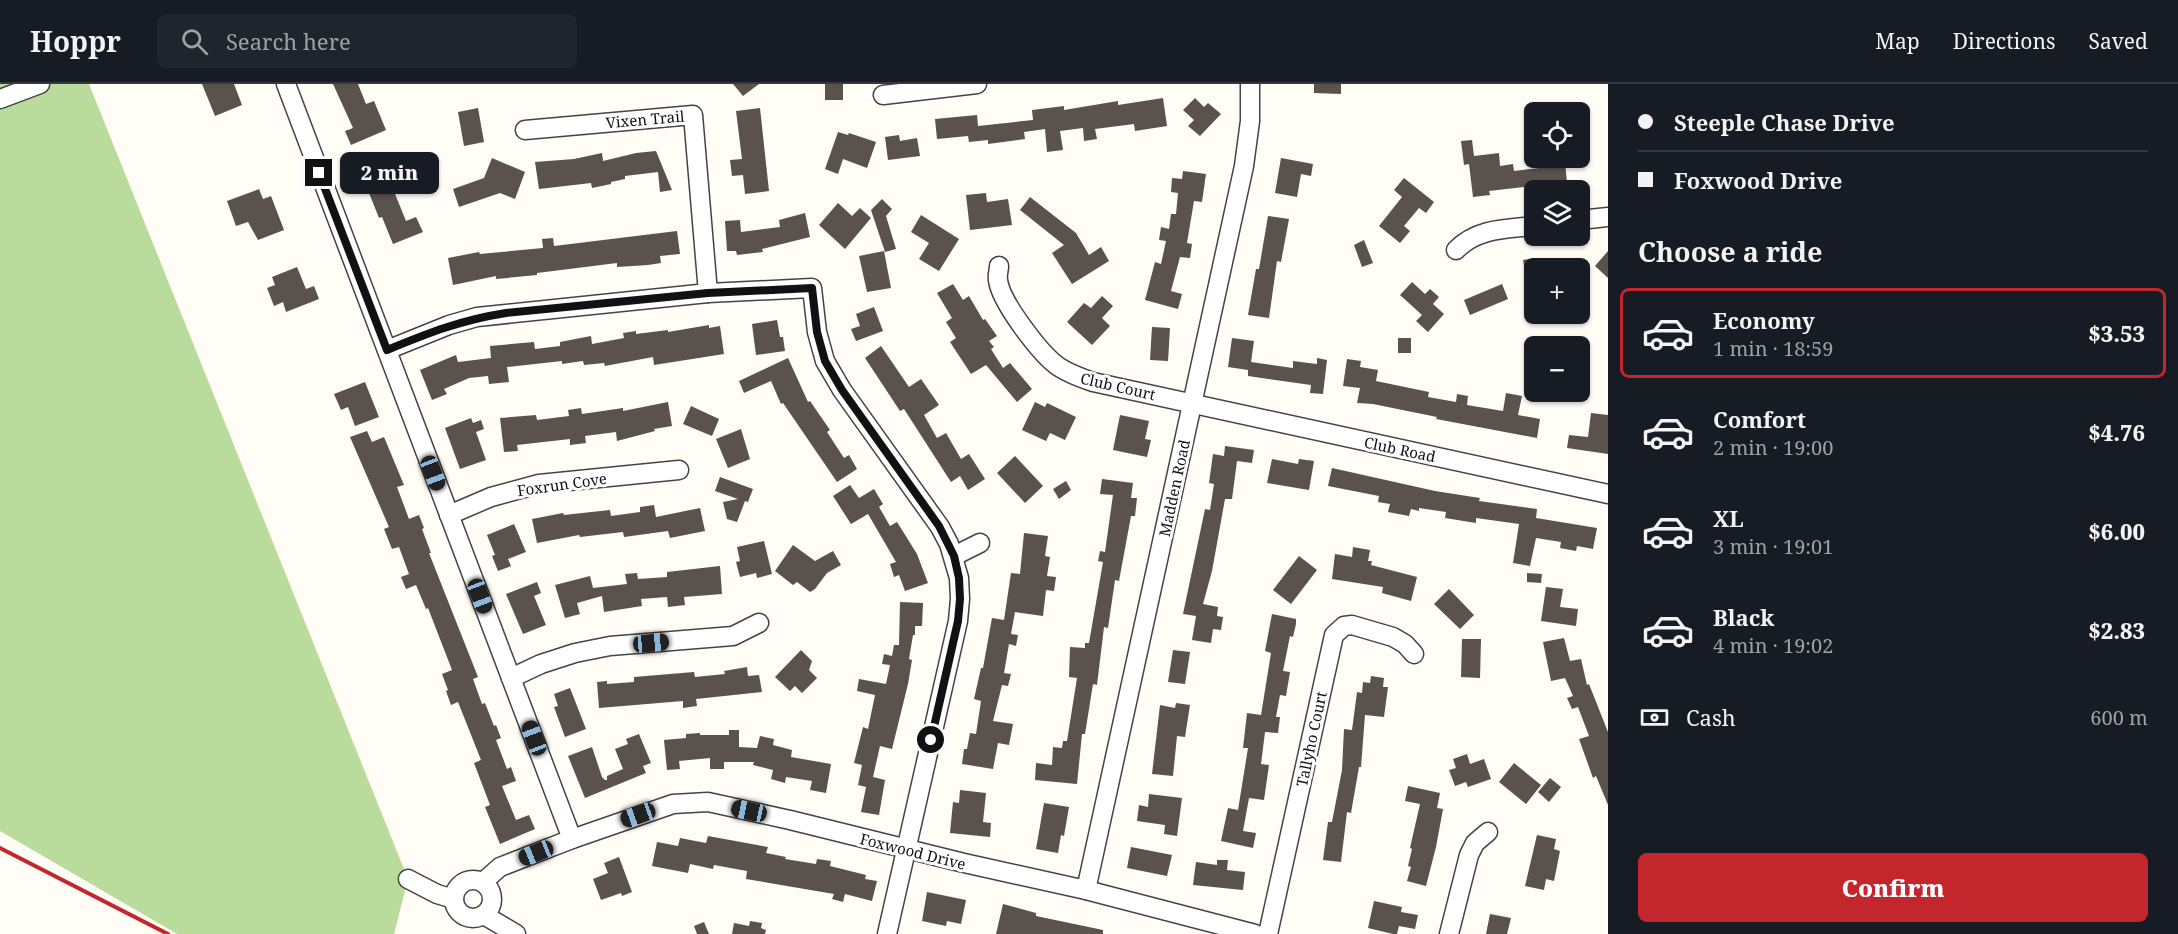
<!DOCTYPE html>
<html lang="en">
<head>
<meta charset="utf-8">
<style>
	:root { --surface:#171b24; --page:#20242c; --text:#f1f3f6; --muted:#9ea1a6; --line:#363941; --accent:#c4262e }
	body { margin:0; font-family:"Noto Serif",serif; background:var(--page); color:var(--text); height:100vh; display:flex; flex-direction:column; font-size:22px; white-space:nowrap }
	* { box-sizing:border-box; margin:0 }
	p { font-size:20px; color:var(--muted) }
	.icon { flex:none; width:33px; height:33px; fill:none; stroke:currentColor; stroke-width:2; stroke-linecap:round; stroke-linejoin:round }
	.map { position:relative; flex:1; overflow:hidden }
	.panel { display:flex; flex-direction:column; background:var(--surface); width:570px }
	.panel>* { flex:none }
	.top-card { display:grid; align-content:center; height:132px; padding:0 30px; background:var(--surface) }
	.tools { position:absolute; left:1524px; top:18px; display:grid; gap:12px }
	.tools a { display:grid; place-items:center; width:66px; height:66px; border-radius:9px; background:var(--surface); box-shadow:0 2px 4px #0004; font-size:30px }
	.end { position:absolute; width:27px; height:27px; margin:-14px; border:8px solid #111; background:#fff; box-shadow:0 0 0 3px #fff }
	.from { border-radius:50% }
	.bubble { position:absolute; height:42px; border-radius:9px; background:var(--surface); box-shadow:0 2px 4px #0004; font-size:20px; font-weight:800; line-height:42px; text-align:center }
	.car { position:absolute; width:18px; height:36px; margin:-18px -9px; border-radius:8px; box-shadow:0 0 4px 2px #0007; background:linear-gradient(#222 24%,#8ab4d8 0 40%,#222 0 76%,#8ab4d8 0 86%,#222 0) }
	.top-card b { display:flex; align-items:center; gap:21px; height:57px; font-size:22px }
	.top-card b+b { border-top:2px solid var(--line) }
	.top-card i { width:15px; height:15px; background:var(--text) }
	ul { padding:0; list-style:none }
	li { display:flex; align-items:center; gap:18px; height:90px; margin:0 12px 9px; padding:0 18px; border:3px solid transparent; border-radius:9px }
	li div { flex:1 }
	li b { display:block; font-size:22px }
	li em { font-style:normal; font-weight:800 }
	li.active { border-color:var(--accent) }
	li>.icon { width:54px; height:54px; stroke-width:1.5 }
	h2 { padding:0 30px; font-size:27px; line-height:72px }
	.pay { display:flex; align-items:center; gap:15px; height:66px; padding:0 30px; font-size:22px }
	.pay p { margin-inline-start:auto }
	.primary-button { display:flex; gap:12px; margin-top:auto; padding:12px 30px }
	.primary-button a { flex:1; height:69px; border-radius:9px; background:var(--accent); color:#fff; font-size:24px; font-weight:800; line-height:69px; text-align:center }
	header { display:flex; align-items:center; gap:36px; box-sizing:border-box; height:84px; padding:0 30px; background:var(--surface); border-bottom:2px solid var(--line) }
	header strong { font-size:28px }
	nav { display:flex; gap:33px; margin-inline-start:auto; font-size:21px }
	.search { width:420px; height:54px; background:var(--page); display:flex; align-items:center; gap:15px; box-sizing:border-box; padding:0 21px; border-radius:9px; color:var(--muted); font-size:22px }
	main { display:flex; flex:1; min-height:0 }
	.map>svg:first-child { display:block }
	.forest { fill:#b9dc9c }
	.building { fill:#5a524d }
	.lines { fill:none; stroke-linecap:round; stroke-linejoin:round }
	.minor-casing { stroke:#444; stroke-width:21 }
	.minor { stroke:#fff; stroke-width:18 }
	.rail { stroke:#c4262e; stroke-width:4 }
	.route { stroke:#111; stroke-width:8 }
	.labels { text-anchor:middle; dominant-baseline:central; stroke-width:6; stroke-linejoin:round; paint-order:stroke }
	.street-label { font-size:15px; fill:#111; stroke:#fff }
</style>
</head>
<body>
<header>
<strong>Hoppr</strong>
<div class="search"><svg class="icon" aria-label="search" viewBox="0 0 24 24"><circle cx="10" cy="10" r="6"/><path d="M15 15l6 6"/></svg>Search here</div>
<nav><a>Map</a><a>Directions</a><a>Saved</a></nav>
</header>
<main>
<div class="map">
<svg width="1608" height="850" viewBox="0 0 1608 850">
	<rect width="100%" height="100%" fill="#fffdf5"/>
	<polygon class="forest" points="0,0 89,0 408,795 394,850 177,850 0,747"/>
	<g class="building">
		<polygon points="202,0 234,0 242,21 215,32"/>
		<polygon points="333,0 358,0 366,20 374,17 386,46 351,61 345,47 353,44"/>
		<polygon points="733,0 759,0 743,12"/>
		<rect x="825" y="0" width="18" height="16"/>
		<polygon points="1314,0 1341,0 1341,10 1314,9"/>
		<polygon points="1163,14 1167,42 1135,47 1134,40 1095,45 1097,55 1084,57 1083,44 1060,47 1063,66 1047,68 1045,45 1024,48 1025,55 988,60 988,56 969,58 968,52 937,55 935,35 977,31 978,42 1033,36 1032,26 1064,22 1064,26 1118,17 1118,21"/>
		<polygon points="1195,14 1204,23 1208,19 1221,30 1200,52 1188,42 1194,36 1183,26"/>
		<polygon points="478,24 484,58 464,62 458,28"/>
		<polygon points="760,24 769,107 745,110 743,91 732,92 730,76 742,75 736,27"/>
		<polygon points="838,48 848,51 849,49 876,58 867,84 843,75 838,90 825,85"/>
		<polygon points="899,51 900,57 917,54 920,72 888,76 885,53"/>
		<polygon points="1472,56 1474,72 1499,69 1500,82 1513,80 1514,87 1539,84 1539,81 1565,78 1567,98 1489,107 1490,111 1473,113 1469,80 1464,81 1461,57"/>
		<polygon points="656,67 672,106 660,108 658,88 625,92 625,95 611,98 611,100 592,104 591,99 539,105 535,78 574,75 602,69 603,77 636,69"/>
		<polygon points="384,68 398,103 393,105 406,137 416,133 423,148 393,160 382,133 379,134 357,79"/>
		<polygon points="492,74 525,88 515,115 500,109 459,123 453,105 484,94"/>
		<polygon points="1281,74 1313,80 1311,92 1301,90 1297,113 1275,109"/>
		<polygon points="1183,87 1206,90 1202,118 1194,117 1187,159 1192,160 1190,174 1180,173 1171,207 1182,210 1178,225 1145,216 1155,178 1161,180 1166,157 1159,156 1161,143 1169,145 1171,130 1176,130 1178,109 1171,108 1172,94 1182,95"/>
		<polygon points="1404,94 1434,118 1426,129 1419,124 1404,142 1410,147 1400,159 1379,142 1402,113 1394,106"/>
		<polygon points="259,105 263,115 271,112 284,146 258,156 248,138 236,142 227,117"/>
		<polygon points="986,109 987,118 1008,115 1012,141 970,146 966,111"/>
		<polygon points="1030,113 1076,149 1089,171 1101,163 1109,177 1072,200 1052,169 1064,161 1020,126"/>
		<polygon points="882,115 892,125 886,132 896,165 885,168 871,126"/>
		<polygon points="838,119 852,132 860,124 871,134 845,165 819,141"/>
		<polygon points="805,129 810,153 762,165 763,168 737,171 736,167 727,167 725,137 740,136 741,148 780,143 779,136"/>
		<polygon points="921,131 959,155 939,187 919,175 929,159 911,148"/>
		<polygon points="1268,132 1289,135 1281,178 1277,177 1269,234 1248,231 1256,185 1259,185"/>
		<polygon points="677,147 680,170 660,172 661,179 648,181 617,183 617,179 537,189 537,191 496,195 496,192 453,201 448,174 479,168 480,170 543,164 542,155 553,154 554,162"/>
		<polygon points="1364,156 1373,179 1362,183 1354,161"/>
		<polygon points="884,167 891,204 867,208 859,172"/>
		<polygon points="1608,167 1608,194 1595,182"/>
		<polygon points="1536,174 1538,184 1534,184 1534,214 1529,215 1523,176"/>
		<polygon points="297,183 306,205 314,202 319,215 286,228 283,218 274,222 267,204 275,201 272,193"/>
		<polygon points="1412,198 1425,210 1430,205 1439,213 1433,220 1444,230 1428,248 1416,237 1422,231 1400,211"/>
		<polygon points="953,200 963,216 969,212 983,236 985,235 997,252 989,257 994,263 991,265 1003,284 1010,279 1032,305 1017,318 986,281 971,290 950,258 956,254 946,238 952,234 937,209"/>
		<polygon points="1502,200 1508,215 1470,231 1464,216"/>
		<polygon points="1102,212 1113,222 1102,234 1110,242 1092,261 1067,238 1084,219 1091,224"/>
		<polygon points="874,223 883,247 856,257 851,245 860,242 856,230"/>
		<polygon points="777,236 780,253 783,253 785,267 756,271 752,240"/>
		<polygon points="709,241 709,244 720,242 724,270 654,281 653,273 605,282 604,279 584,281 583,277 562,280 562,277 507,283 509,298 489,300 488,292 469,294 444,305 447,310 432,316 420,286 456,271 458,278 491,274 490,262 534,258 535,265 560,262 560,258 591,252 592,260 624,254 623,249 636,247 636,250 668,246 668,248"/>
		<polygon points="1152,243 1170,244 1168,277 1150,276"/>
		<polygon points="1232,254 1254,257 1251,278 1293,284 1293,277 1317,280 1317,274 1327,276 1323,310 1310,309 1311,301 1248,292 1248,286 1228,283"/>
		<rect x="1398" y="254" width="13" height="15"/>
		<polygon points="881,262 909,303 921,295 939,321 924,331 937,354 946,349 961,375 969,370 985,395 968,406 960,392 951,398 904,325 900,327 865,274"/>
		<polygon points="788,274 808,318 810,317 830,346 827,348 844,374 849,371 857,385 837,398 783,319 781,320 771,297 744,309 739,297"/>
		<polygon points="1347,275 1361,277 1360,283 1378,286 1376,297 1429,308 1428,313 1456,318 1457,310 1468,312 1467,321 1503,327 1506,309 1522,312 1518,331 1540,335 1537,354 1436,335 1437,333 1373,320 1357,319 1360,304 1343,302"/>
		<polygon points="365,298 379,333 355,342 348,323 341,326 334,310"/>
		<polygon points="668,318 672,342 654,345 655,347 617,357 616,348 585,352 586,359 570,361 570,355 517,361 518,367 504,368 500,334 536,331 537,336 569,332 568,326 581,324 582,330 623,324 623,327"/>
		<polygon points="1035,318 1045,323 1047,319 1076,333 1065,356 1050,349 1046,357 1022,346"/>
		<polygon points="691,322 719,335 712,352 683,340"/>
		<polygon points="1591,329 1608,331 1608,370 1567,364 1569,351 1588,353"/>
		<polygon points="1120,331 1149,337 1145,355 1151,356 1147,373 1113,366"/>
		<polygon points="471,334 473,339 481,336 484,345 476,348 486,376 460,385 445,344"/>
		<polygon points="741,345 750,375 728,384 716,355"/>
		<polygon points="367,347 372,358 384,353 404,401 397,403 409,435 419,431 424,444 422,445 431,469 429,469 478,593 473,595 482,620 485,619 494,642 496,641 501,654 496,656 507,685 511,683 516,697 502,702 516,736 529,731 535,745 500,760 485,723 490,721 474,679 481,676 458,618 451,621 446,607 448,606 442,590 452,586 428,524 426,525 416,501 406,505 401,493 409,490 399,463 392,465 384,445 389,443 350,353"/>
		<polygon points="1225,362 1254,366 1252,379 1237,377 1232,415 1225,415 1212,487 1203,520 1218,523 1217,532 1223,533 1221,546 1213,545 1211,559 1192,556 1196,532 1183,530 1205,425 1210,426 1214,400 1209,399 1213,370 1224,372"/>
		<polygon points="1015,372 1043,402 1025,419 997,389"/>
		<polygon points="1272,375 1298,380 1299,375 1314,377 1309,406 1267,399"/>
		<polygon points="1332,384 1435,407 1480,414 1479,417 1537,425 1536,434 1597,444 1593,465 1577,462 1576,467 1560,464 1561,458 1536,454 1530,482 1513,479 1519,440 1476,434 1476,439 1445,434 1446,428 1419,424 1419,427 1411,425 1409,432 1388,428 1390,420 1378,418 1379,412 1328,402"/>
		<polygon points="720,393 753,405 748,418 745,417 737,438 727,435 723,418 738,415 715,407"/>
		<polygon points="1102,395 1133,399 1131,414 1137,414 1135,432 1131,432 1119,497 1115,496 1108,544 1104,543 1097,601 1093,600 1085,650 1082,650 1077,700 1035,696 1036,679 1052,681 1053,663 1062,664 1063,657 1067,657 1077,594 1069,593 1070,563 1085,564 1085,559 1089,559 1103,478 1098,477 1100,467 1105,468 1113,411 1100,410"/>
		<polygon points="1066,397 1071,406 1059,415 1053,405"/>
		<polygon points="850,401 859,414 874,405 883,420 879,423 890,442 897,438 917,470 928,499 905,507 899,491 894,493 890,480 896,478 868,430 851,440 833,412"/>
		<polygon points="654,421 656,433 700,424 705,447 670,454 668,447 624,453 623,448 580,453 579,451 537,459 532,435 563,429 564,431 610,426 611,432 640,428 640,423"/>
		<polygon points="514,440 526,468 508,475 511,482 498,487 492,472 495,471 487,451"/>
		<polygon points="1024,449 1048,452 1045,472 1050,473 1047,492 1056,493 1054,507 1046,506 1043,532 1015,528 1011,550 1018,551 1016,562 1009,560 1004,589 1011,590 1008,602 1002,601 993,637 1013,640 1009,661 998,659 993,685 962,680 964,665 967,665 970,649 976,650 981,617 974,615 981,584 983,584 992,534 1004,536 1011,489 1020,490"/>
		<polygon points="764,457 772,490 757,494 756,489 740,493 736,478 740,477 737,463"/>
		<polygon points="793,461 815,477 833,467 841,481 827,489 815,505 810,508 797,498 793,501 775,487"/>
		<polygon points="1353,463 1370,466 1368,477 1372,477 1371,481 1417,493 1411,517 1382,509 1383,503 1332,495 1335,470 1352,473"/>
		<polygon points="1299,472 1317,486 1291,520 1273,506"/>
		<polygon points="720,482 722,510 684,513 685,521 668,523 667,513 641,515 642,522 604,528 602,512 577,519 580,530 565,534 555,501 590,492 593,504 627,500 625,490 637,489 638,495 667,493 667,488"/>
		<polygon points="1527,489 1542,490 1541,499 1527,498"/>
		<polygon points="537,498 541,509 534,512 546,541 523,550 506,510"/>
		<polygon points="1546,503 1563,505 1560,523 1578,525 1576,542 1541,537"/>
		<polygon points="1449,505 1474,531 1460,545 1434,520"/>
		<polygon points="900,518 923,519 922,542 915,542 915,551 913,551 909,575 912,576 908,600 892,665 880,662 873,693 885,696 879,731 861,728 866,703 858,701 862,681 854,679 863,643 868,645 875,611 857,607 859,595 886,600 890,581 882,580 884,570 892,572 894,561 899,561"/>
		<polygon points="1272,530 1296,535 1296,540 1293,553 1290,552 1283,587 1290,588 1286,612 1280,611 1276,633 1280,633 1278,649 1265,648 1261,680 1269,681 1264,716 1249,714 1243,747 1256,749 1253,764 1221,757 1228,724 1238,726 1248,664 1243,664 1247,629 1261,631 1271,569 1265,567"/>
		<polygon points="1564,554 1570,577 1581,575 1587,601 1589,600 1608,648 1608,721 1596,692 1593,694 1579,655 1589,652 1578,623 1572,625 1567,614 1573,612 1565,594 1551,597 1543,558"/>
		<polygon points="1462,555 1481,555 1480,594 1461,593"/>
		<polygon points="801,566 812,577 809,586 817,594 802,609 795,602 790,607 775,593"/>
		<polygon points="1173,566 1190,568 1185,600 1168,598"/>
		<polygon points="747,583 748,592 759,591 762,608 696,615 697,622 683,624 683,617 599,624 597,598 607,597 607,600 634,598 634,593 694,588 695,593 725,590 724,587"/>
		<polygon points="1371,592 1384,594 1383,603 1388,603 1384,633 1365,631 1361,683 1359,683 1351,729 1347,728 1341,778 1323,776 1328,738 1332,738 1342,686 1344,645 1352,646 1357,608 1362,609 1363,598 1370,599"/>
		<polygon points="570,604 586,645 565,653 554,623 558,622 554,610"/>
		<polygon points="1176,619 1190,621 1185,653 1177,652 1173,692 1152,690 1160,621 1175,624"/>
		<polygon points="729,646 739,646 739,663 757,664 760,652 774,655 773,661 792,666 791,673 831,680 826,709 810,706 812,697 786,693 785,699 771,695 773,686 753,681 754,678 724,678 724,685 710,685 710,674 679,677 680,685 667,686 664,656 686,654 686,650 700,649 700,651 729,651"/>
		<polygon points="639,650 651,679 643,682 646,689 585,714 568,672 592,663 602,693 605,696 607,696 607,692 623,685 615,665 628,660 626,655"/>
		<polygon points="1467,670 1470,680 1484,675 1491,695 1468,703 1466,698 1455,702 1449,686 1456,684 1453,675"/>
		<polygon points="1514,679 1541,701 1526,720 1499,698"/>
		<polygon points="1550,694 1561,703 1549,718 1538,708"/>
		<polygon points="1408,702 1440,709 1437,724 1443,725 1436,763 1426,802 1407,797 1411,783 1408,782 1412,765 1410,764 1420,720 1405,717"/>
		<polygon points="960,706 986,709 983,738 991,739 990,753 950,749 953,718 959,719"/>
		<polygon points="1149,710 1182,714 1177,752 1164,750 1165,741 1137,737 1139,721 1148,723"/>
		<polygon points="1044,719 1069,723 1064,752 1061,751 1058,769 1036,765"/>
		<polygon points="1537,751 1556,755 1554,765 1560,767 1554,797 1546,795 1544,806 1525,802"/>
		<polygon points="708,752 768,763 766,769 786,773 785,775 816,780 817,775 831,777 830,782 866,791 865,795 877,797 872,817 845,810 843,818 832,815 834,810 746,795 747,787 714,781 713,785 690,780 688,789 652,782 657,758 678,762 680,754 706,759"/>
		<polygon points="1131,763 1172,771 1167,792 1127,784"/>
		<polygon points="619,773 632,808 622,812 621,809 601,816 593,795 608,789 604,779"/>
		<polygon points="1217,776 1228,776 1227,786 1245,788 1243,806 1193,801 1196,778 1217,781"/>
		<polygon points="927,808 966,816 961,840 947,837 946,842 922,837"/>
		<polygon points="1374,817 1402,823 1401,828 1418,831 1415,845 1399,842 1397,850 1393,850 1368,844"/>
		<polygon points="1003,820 1036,829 1036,832 1103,846 1103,850 996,850"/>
		<polygon points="1490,830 1511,834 1507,850 1486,850"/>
		<polygon points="750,837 762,839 761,844 766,846 765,850 732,850 734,839 749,842"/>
		<polygon points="704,838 709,850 697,850 694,842"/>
	</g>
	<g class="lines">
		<defs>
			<g id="minor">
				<polyline points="286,0 572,755"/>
				<polyline points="883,11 977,0"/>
				<polyline points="0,15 40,0"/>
				<polyline points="525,46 693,31 708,209"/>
				<polyline points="1580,136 1608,133"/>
				<path d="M1456,166C1477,144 1506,145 1534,142"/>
				<path d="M999,182C999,186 997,191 998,196C1000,217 1041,271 1059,283C1070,290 1081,294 1093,298L1608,410"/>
				<polyline points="387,266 449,241 477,233 708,209 812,204 817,248 825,277 842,306 940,443 949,460 959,494 960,515 958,537 887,850"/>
				<polyline points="449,431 491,413 539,400 679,386"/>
				<polyline points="954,472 980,459"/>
				<polyline points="511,594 541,580 575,569 610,562 733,552 759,539"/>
				<polyline points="408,795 437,810 454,815"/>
				<circle cx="473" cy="815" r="19"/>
				<polyline points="483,798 500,783 572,755 673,720 708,718 790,736 964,779 1086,806 1255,850"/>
				<polyline points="1086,806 1244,82 1250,37 1250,0"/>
				<polyline points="484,831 516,850"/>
				<polyline points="1268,850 1334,551 1344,542 1352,541 1393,553 1405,560 1414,570"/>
				<polyline points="1449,850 1469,771 1475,759 1488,748"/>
			</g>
		</defs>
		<use href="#minor" class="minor-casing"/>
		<use href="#minor" class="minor"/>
		<polyline class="rail" points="0,764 168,850"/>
	</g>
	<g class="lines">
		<path class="route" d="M319,89L387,266C428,249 461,236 506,229L708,209L812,204L817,248L825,277L842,306L939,442L954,472L959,494L960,515L958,537L931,656"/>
	</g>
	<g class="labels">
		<g class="street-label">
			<text transform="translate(645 35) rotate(-5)">Vixen Trail</text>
			<text transform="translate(1118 302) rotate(13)">Club Court</text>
			<text transform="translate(1400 365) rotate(12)">Club Road</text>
			<text transform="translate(562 400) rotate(-8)">Foxrun Cove</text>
			<text transform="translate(1174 404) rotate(-78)">Madden Road</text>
			<text transform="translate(1311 655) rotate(-78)">Tallyho Court</text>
			<text transform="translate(913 767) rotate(14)">Foxwood Drive</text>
		</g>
	</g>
</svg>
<div class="tools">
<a><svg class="icon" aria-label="locate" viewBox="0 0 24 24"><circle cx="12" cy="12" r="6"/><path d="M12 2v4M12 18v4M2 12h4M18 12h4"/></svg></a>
<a><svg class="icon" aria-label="layers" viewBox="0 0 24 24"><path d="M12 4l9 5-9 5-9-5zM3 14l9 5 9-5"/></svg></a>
<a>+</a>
<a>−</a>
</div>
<i class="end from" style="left:931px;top:656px"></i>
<i class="end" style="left:319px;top:89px"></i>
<div class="bubble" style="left:340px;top:68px;width:99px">2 min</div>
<i class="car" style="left:433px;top:389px;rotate:159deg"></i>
<i class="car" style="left:480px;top:512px;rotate:159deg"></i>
<i class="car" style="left:651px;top:559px;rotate:85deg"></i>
<i class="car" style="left:534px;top:654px;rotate:339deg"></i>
<i class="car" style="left:749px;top:727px;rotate:282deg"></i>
<i class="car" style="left:638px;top:731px;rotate:250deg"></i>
<i class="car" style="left:536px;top:769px;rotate:248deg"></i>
</div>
<section class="panel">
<div class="top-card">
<b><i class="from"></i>Steeple Chase Drive</b>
<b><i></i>Foxwood Drive</b>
</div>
<h2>Choose a ride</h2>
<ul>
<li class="active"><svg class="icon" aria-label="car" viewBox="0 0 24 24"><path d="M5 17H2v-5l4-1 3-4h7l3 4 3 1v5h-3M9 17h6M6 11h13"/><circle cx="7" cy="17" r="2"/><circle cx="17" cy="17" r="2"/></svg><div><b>Economy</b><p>1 min · 18:59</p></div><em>$3.53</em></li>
<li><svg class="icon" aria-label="car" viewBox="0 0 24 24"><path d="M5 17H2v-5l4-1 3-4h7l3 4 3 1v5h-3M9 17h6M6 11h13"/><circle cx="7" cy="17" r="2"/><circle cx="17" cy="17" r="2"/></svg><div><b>Comfort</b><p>2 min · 19:00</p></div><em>$4.76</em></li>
<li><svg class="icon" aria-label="car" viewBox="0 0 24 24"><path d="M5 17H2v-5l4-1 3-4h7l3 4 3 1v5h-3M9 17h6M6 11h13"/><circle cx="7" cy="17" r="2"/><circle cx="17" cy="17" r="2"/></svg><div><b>XL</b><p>3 min · 19:01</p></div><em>$6.00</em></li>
<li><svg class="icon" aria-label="car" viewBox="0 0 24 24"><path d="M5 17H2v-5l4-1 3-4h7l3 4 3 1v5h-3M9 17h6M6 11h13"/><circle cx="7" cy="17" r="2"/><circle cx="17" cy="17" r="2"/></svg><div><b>Black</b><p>4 min · 19:02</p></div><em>$2.83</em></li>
</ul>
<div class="pay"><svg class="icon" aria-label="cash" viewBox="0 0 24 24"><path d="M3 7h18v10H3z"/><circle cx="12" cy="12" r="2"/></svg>Cash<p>600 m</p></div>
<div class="primary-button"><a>Confirm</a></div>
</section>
</main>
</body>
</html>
